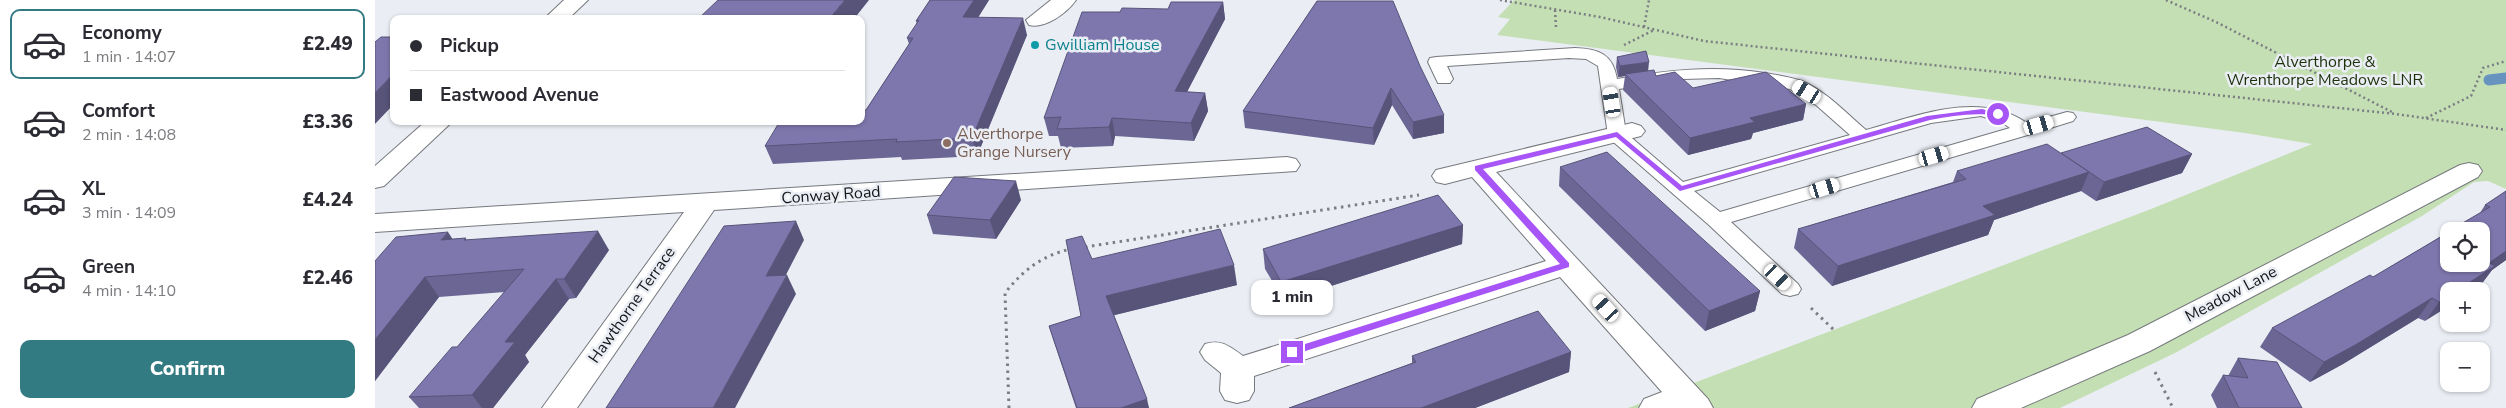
<!DOCTYPE html>
<html lang="en">
<head>
<meta charset="utf-8">
<style>
	:root { --surface:#fff; --page:#f7f7f7; --text:#2b2b33; --muted:#7c7c81; --line:#e1e1e2; --accent:#337b83 }
	body { margin:0; font-family:"Nunito Sans",sans-serif; background:var(--page); color:var(--text); height:100vh; display:flex; flex-direction:column; font-size:19px; white-space:nowrap }
	* { box-sizing:border-box; margin:0 }
	p { font-size:16px; color:var(--muted) }
	.icon { flex:none; width:28px; height:28px; fill:none; stroke:currentColor; stroke-width:2; stroke-linecap:round; stroke-linejoin:round }
	.map { position:relative; flex:1; overflow:hidden }
	.panel { display:flex; flex-direction:column; background:var(--surface); width:375px }
	.panel>* { flex:none }
	.hud { position:absolute; left:15px; top:15px; width:475px; height:110px; border-radius:10px; box-shadow:0 1px 4px #0004; display:grid; align-content:center; height:110px; padding:0 20px; background:var(--surface) }
	.controls { position:absolute; left:2065px; top:222px; display:grid; gap:10px }
	.controls a { display:grid; place-items:center; width:50px; height:50px; border-radius:10px; background:var(--surface); box-shadow:0 1px 4px #0004; font-size:25px }
	.end { position:absolute; width:22px; height:22px; margin:-11px; border:6px solid #a855f7; background:#fff; box-shadow:0 0 0 2px #fff }
	.from { border-radius:50% }
	.bubble { position:absolute; height:35px; border-radius:10px; background:var(--surface); box-shadow:0 1px 4px #0004; font-size:16px; font-weight:800; line-height:35px; text-align:center }
	.car { position:absolute; width:15px; height:30px; margin:-15px -8px; border-radius:6px; box-shadow:0 0 4px 1px #0007; background:linear-gradient(#fff 24%,#345 0 40%,#fff 0 76%,#345 0 86%,#fff 0) }
	.hud b { display:flex; align-items:center; gap:18px; height:48px; font-size:19px }
	.hud b+b { border-top:1px solid var(--line) }
	.hud i { width:12px; height:12px; background:var(--text) }
	ul { padding:9px 0 0; list-style:none }
	li { display:flex; align-items:center; gap:15px; height:70px; margin:0 10px 8px; padding:0 10px; border:2px solid transparent; border-radius:10px }
	li div { flex:1 }
	li b { display:block; font-size:19px }
	li em { font-style:normal; font-weight:800 }
	li.on { border-color:var(--accent) }
	li>.icon { width:45px; height:45px; stroke-width:1.5 }
	.cta { display:flex; gap:10px; margin-top:auto; padding:10px 20px }
	.cta a { flex:1; height:58px; border-radius:10px; background:var(--accent); color:#fff; font-size:20px; font-weight:800; line-height:58px; text-align:center }
	main { display:flex; flex:1; min-height:0 }
	.map>svg:first-child { display:block }
	.green { fill:#c5dfb4 }
	.lines { fill:none; stroke-linecap:round; stroke-linejoin:round }
	.stream { stroke:#6794bf; stroke-width:11 }
	.service-casing { stroke:#75787d; stroke-width:2 }
	.minor-casing { stroke:#75787d; stroke-width:2 }
	.tertiary-casing { stroke:#75787d; stroke-width:2 }
	.path-far1 { stroke:#7b7e82; stroke-width:2.5; stroke-dasharray:2 3; stroke-linecap:butt }
	.path { stroke:#7b7e82; stroke-width:3; stroke-dasharray:2.5 4.5; stroke-linecap:butt }
	.service { fill:#fff; fill-rule:evenodd }
	.minor { fill:#fff; fill-rule:evenodd }
	.tertiary { fill:#fff; fill-rule:evenodd }
	.wall { fill:#6c6695 }
	.shaded-wall { fill:#585379 }
	.building { fill:#7e77ad; stroke:#585379 }
	.route { fill:#a855f7 }
	.culture-dot { fill:#0f9aa8; stroke:#eaeef4; stroke-width:2 }
	.education-dot { fill:#8d6e63; stroke:#eaeef4; stroke-width:2 }
	.labels { text-anchor:middle; dominant-baseline:central; stroke-width:5; stroke-linejoin:round; paint-order:stroke }
	.culture-label { font-size:16px; fill:#0d838f; stroke:#eaeef4; text-anchor:start }
	.park-label { font-size:16px; fill:#1c310a; stroke:#eaeef4 }
	.education-label { font-size:16px; fill:#785e54; stroke:#eaeef4; text-anchor:start }
	.street-label { font-size:16px; fill:#151618; stroke:#eaeef4 }
</style>
</head>
<body>
<main>
<section class="panel">
<ul>
<li class="on"><svg class="icon" aria-label="car" viewBox="0 0 24 24"><path d="M5 17H2v-5l4-1 3-4h7l3 4 3 1v5h-3M9 17h6M6 11h13"/><circle cx="7" cy="17" r="2"/><circle cx="17" cy="17" r="2"/></svg><div><b>Economy</b><p>1 min · 14:07</p></div><em>£2.49</em></li>
<li><svg class="icon" aria-label="car" viewBox="0 0 24 24"><path d="M5 17H2v-5l4-1 3-4h7l3 4 3 1v5h-3M9 17h6M6 11h13"/><circle cx="7" cy="17" r="2"/><circle cx="17" cy="17" r="2"/></svg><div><b>Comfort</b><p>2 min · 14:08</p></div><em>£3.36</em></li>
<li><svg class="icon" aria-label="car" viewBox="0 0 24 24"><path d="M5 17H2v-5l4-1 3-4h7l3 4 3 1v5h-3M9 17h6M6 11h13"/><circle cx="7" cy="17" r="2"/><circle cx="17" cy="17" r="2"/></svg><div><b>XL</b><p>3 min · 14:09</p></div><em>£4.24</em></li>
<li><svg class="icon" aria-label="car" viewBox="0 0 24 24"><path d="M5 17H2v-5l4-1 3-4h7l3 4 3 1v5h-3M9 17h6M6 11h13"/><circle cx="7" cy="17" r="2"/><circle cx="17" cy="17" r="2"/></svg><div><b>Green</b><p>4 min · 14:10</p></div><em>£2.46</em></li>
</ul>
<div class="cta"><a>Confirm</a></div>
</section>
<div class="map">
<svg width="2131" height="408" viewBox="0 0 2131 408">
	<rect width="100%" height="100%" fill="#eaeef4"/>
	<polygon class="green" points="1139,0 2131,0 2131,189 2113,181 2099,182 2047,216 1800,353 1685,408 1253,408 1776,209 1937,144 1870,133 1122,35 1135,19 1123,17"/>
	<g class="lines">
		<polyline class="stream" points="2114,80 2131,78"/>
		<defs>
			<path id="service" d="M1200,48C1224,49 1238,54 1242,79C1292,70 1339,65 1390,73C1402,75 1416,77 1427,81C1452,92 1471,113 1491,130C1542,116 1604,90 1652,123L1692,112L1698,113L1701,117L1698,121L1656,134L1356,222L1423,284L1426,289L1423,294L1415,296L1407,294L1334,225L1235,139L1233,135L1223,66L1211,59L1194,58L1072,66L1078,79L1075,83H1063L1053,62L1055,58L1061,57ZM1344,78L1415,89L1441,105L1475,135L1308,182L1251,133L1244,89L1308,79ZM1606,116L1628,123L1635,128L1345,212L1319,191L1556,123Z"/>
			<g id="minor">
				<path d="M676,0H701C692,13 670,29 654,25L651,20Z"/>
				<path d="M1257,123L1266,126L1270,131L1266,136L1121,172L1333,399L1338,408H1264L1269,399L1287,392L1185,277L879,376V391L874,400L862,403L850,400L845,391L846,373L830,360L825,352L830,344C846,339 854,346 868,356L1171,261L1097,177L1070,184L1061,182L1057,176L1061,170Z"/>
				<polygon points="912,157 921,159 925,165 921,171 339,210 202,408 167,408 309,212 0,232 0,214"/>
				<polygon points="2094,163 2103,165 2107,171 2103,177 1775,351 1646,408 1597,408 1602,399 1753,335 2085,165"/>
			</g>
			<g id="tertiary">
				<polygon points="189,0 213,0 193,19 169,19"/>
				<polygon points="51,121 78,121 9,186 0,188 0,166"/>
			</g>
		</defs>
		<use href="#service" class="service-casing"/>
		<use href="#minor" class="minor-casing"/>
		<use href="#tertiary" class="tertiary-casing"/>
		<g class="path-far1">
			<polyline points="1125,0 1225,17 1329,41 2021,114 2131,130"/>
			<polyline points="1791,0 1841,22 2019,113"/>
			<polyline points="1180,10 1181,27"/>
			<polyline points="1269,27 1274,0"/>
			<polyline points="1249,45 1279,30"/>
			<polyline points="2051,118 2096,96 2108,68 2131,61"/>
		</g>
		<g class="path">
			<polyline points="710,247 1044,195"/>
			<polyline points="1436,308 1459,330"/>
			<polyline points="1780,372 1798,408"/>
			<path d="M634,408L630,293C648,270 668,255 696,249"/>
		</g>
		<use href="#service" class="service"/>
		<use href="#minor" class="minor"/>
		<use href="#tertiary" class="tertiary"/>
	</g>
	<g class="wall">
		<polygon points="555,0 614,0 603,17 652,35 602,156 527,160 526,157 398,164 390,146 491,110 534,44 532,38 542,24 541,21"/>
		<polygon points="942,1 1069,133 1038,139 1017,105 999,145 870,128 868,111"/>
		<polygon points="848,2 850,19 812,92 830,93 833,111 819,141 740,136 738,146 686,148 683,136 674,136 669,118 745,12 793,9"/>
		<polygon points="1242,57 1273,71 1281,76 1318,88 1431,104 1428,120 1378,133 1376,139 1313,155 1248,90 1250,76 1243,77 1241,67"/>
		<polygon points="1817,154 1807,173 1721,201 1706,191 1619,220 1613,235 1457,286 1419,248 1423,229 1578,182 1582,171"/>
		<polygon points="1185,167 1385,291 1380,311 1330,331 1184,186"/>
		<polygon points="2131,191 2131,260 2117,270 2105,286 2097,291 2074,291 2050,321 2043,318 1968,364 1935,382 1885,347 1897,328 1998,277 2105,213 2110,205"/>
		<polygon points="646,200 621,239 558,234 552,215"/>
		<polygon points="1088,225 1087,244 909,301 890,269 888,249"/>
		<polygon points="91,238 91,240 234,250 201,298 194,299 150,355 154,362 118,408 44,408 34,397 82,347 130,292 64,297 0,381 0,261 78,239"/>
		<polygon points="717,259 862,285 739,315 774,408 701,408 680,345 674,326 706,316"/>
		<polygon points="1196,352 1194,372 1100,408 914,408 1037,363 1037,356"/>
		<polygon points="1863,358 1927,408 1842,408 1836,395 1848,375 1853,376"/>
	</g>
	<g class="shaded-wall">
		<polygon points="470,0 494,0 479,19 454,19"/>
		<polygon points="599,0 614,0 593,34 588,17"/>
		<polygon points="848,2 850,19 803,109 800,91"/>
		<polygon points="648,18 652,35 602,156 597,138"/>
		<polygon points="1274,62 1273,72 1250,74 1250,76 1243,77 1245,66"/>
		<polygon points="19,73 19,104 0,124 0,93"/>
		<polygon points="1016,88 1017,105 999,145 998,128"/>
		<polygon points="830,93 833,111 819,141 816,123"/>
		<polygon points="1431,104 1428,120 1378,133 1376,139 1313,155 1315,138 1375,118"/>
		<polygon points="1069,115 1069,133 1038,139 1038,122"/>
		<polygon points="737,118 740,136 738,146 734,127"/>
		<polygon points="1817,154 1807,173 1721,201 1729,182"/>
		<polygon points="1714,172 1706,191 1619,220 1613,235 1457,286 1463,266 1608,206"/>
		<polygon points="641,181 646,200 621,239 615,220"/>
		<polygon points="421,221 429,240 400,296 391,276"/>
		<polygon points="1088,225 1087,244 909,301 906,282"/>
		<polygon points="223,231 234,250 201,298 189,279"/>
		<polygon points="73,232 86,252 66,240"/>
		<polygon points="2131,251 2131,260 2117,270 2105,286 2097,291 2081,291 2114,263"/>
		<polygon points="859,265 862,285 736,316 731,296"/>
		<polygon points="412,275 421,294 360,408 338,408"/>
		<polygon points="50,277 64,297 0,381 0,340"/>
		<polygon points="181,279 194,299 150,355 154,362 118,408 107,408 97,395 130,342"/>
		<polygon points="1385,291 1380,311 1330,331 1334,311"/>
		<polygon points="2074,296 2074,306 2050,321 2064,302"/>
		<polygon points="2057,298 2043,318 1968,364 1935,382 1949,362"/>
		<polygon points="1196,352 1194,372 1100,408 1046,408"/>
		<polygon points="772,399 774,408 746,408"/>
	</g>
	<g class="building">
		<polygon points="343,0 470,0 454,19 323,19"/>
		<polygon points="555,0 599,0 588,17 648,18 597,138 521,142 522,139 390,146 405,121 486,121 486,110 491,110 538,38 532,38 544,20 541,21"/>
		<polygon points="942,1 1018,1 1045,66 1069,115 1038,122 1016,88 998,128 868,111"/>
		<polygon points="796,2 848,2 800,91 830,93 816,123 737,118 734,127 682,129 686,117 669,118 707,12 745,12 747,8 793,9"/>
		<polygon points="6,37 19,37 19,73 0,93 0,42"/>
		<polygon points="1271,51 1274,62 1245,66 1242,57"/>
		<polygon points="1279,70 1281,76 1300,72 1318,88 1391,72 1431,104 1375,118 1380,122 1315,138 1250,74"/>
		<polygon points="1772,127 1817,154 1729,182 1686,153"/>
		<polygon points="1672,144 1714,172 1608,206 1620,215 1463,266 1423,229 1591,179 1582,171"/>
		<polygon points="1232,152 1385,291 1334,311 1185,167"/>
		<polygon points="579,177 641,181 615,220 552,215"/>
		<polygon points="2131,191 2131,251 2114,263 2120,266 2081,291 2074,291 2074,296 2064,302 2057,298 1982,344 1949,362 1897,328 1995,275 1998,277 2074,232 2074,264 2106,264 2106,231 2074,231 2115,207 2110,205"/>
		<polygon points="1063,195 1088,225 906,282 888,249"/>
		<polygon points="421,221 391,276 412,275 338,408 231,408 349,226"/>
		<polygon points="845,229 859,265 731,296 772,399 746,408 702,408 674,326 706,316 691,240 707,236 717,259"/>
		<polygon points="223,231 189,279 181,279 130,342 140,342 97,395 34,397 77,347 82,347 149,269 50,277 0,340 0,261 21,237 73,232 66,240 91,238 89,240"/>
		<polygon points="1163,311 1196,352 1046,408 914,408 1041,362 1037,356"/>
		<polygon points="1863,358 1902,362 1927,408 1864,408 1848,375 1873,378"/>
	</g>
	<path class="route" d="M1607,109L1627,114L1623,116C1600,112 1578,116 1555,120L1305,191L1241,137L1108,169L1194,263V267L921,354H914L913,352L914,349L1185,264L1100,170V166L1242,132L1307,186L1552,116Z"/>
	<circle class="culture-dot" cx="660" cy="45" r="5"/>
	<circle class="education-dot" cx="572" cy="143" r="5"/>
	<g class="labels">
		<g class="culture-label">
			<text x="670" y="45">Gwilliam House</text>
		</g>
		<g class="park-label">
			<text x="1950" y="62">Alverthorpe &amp;<tspan x="1950" dy="18">Wrenthorpe Meadows LNR</tspan></text>
		</g>
		<g class="education-label">
			<text x="582" y="134">Alverthorpe<tspan x="582" dy="18">Grange Nursery</tspan></text>
		</g>
		<g class="street-label">
			<text transform="translate(456 195) rotate(-4)">Conway Road</text>
			<text transform="translate(1856 294) rotate(-28)">Meadow Lane</text>
			<text transform="translate(257 305) rotate(-55)">Hawthorne Terrace</text>
		</g>
	</g>
</svg>
<div class="controls">
<a><svg class="icon" aria-label="locate" viewBox="0 0 24 24"><circle cx="12" cy="12" r="6"/><path d="M12 2v4M12 18v4M2 12h4M18 12h4"/></svg></a>
<a>+</a>
<a>−</a>
</div>
<i class="end from" style="left:1623px;top:114px"></i>
<i class="end" style="left:917px;top:352px"></i>
<div class="bubble" style="left:876px;top:280px;width:82px">1 min</div>
<i class="car" style="left:1432px;top:92px;rotate:301deg"></i>
<i class="car" style="left:1237px;top:102px;rotate:351deg"></i>
<i class="car" style="left:1664px;top:125px;rotate:74deg"></i>
<i class="car" style="left:1559px;top:156px;rotate:74deg"></i>
<i class="car" style="left:1450px;top:188px;rotate:73deg"></i>
<i class="car" style="left:1403px;top:277px;rotate:133deg"></i>
<i class="car" style="left:1231px;top:308px;rotate:318deg"></i>
<div class="hud">
<b><i class="from"></i>Pickup</b>
<b><i></i>Eastwood Avenue</b>
</div>
</div>
</main>
</body>
</html>
